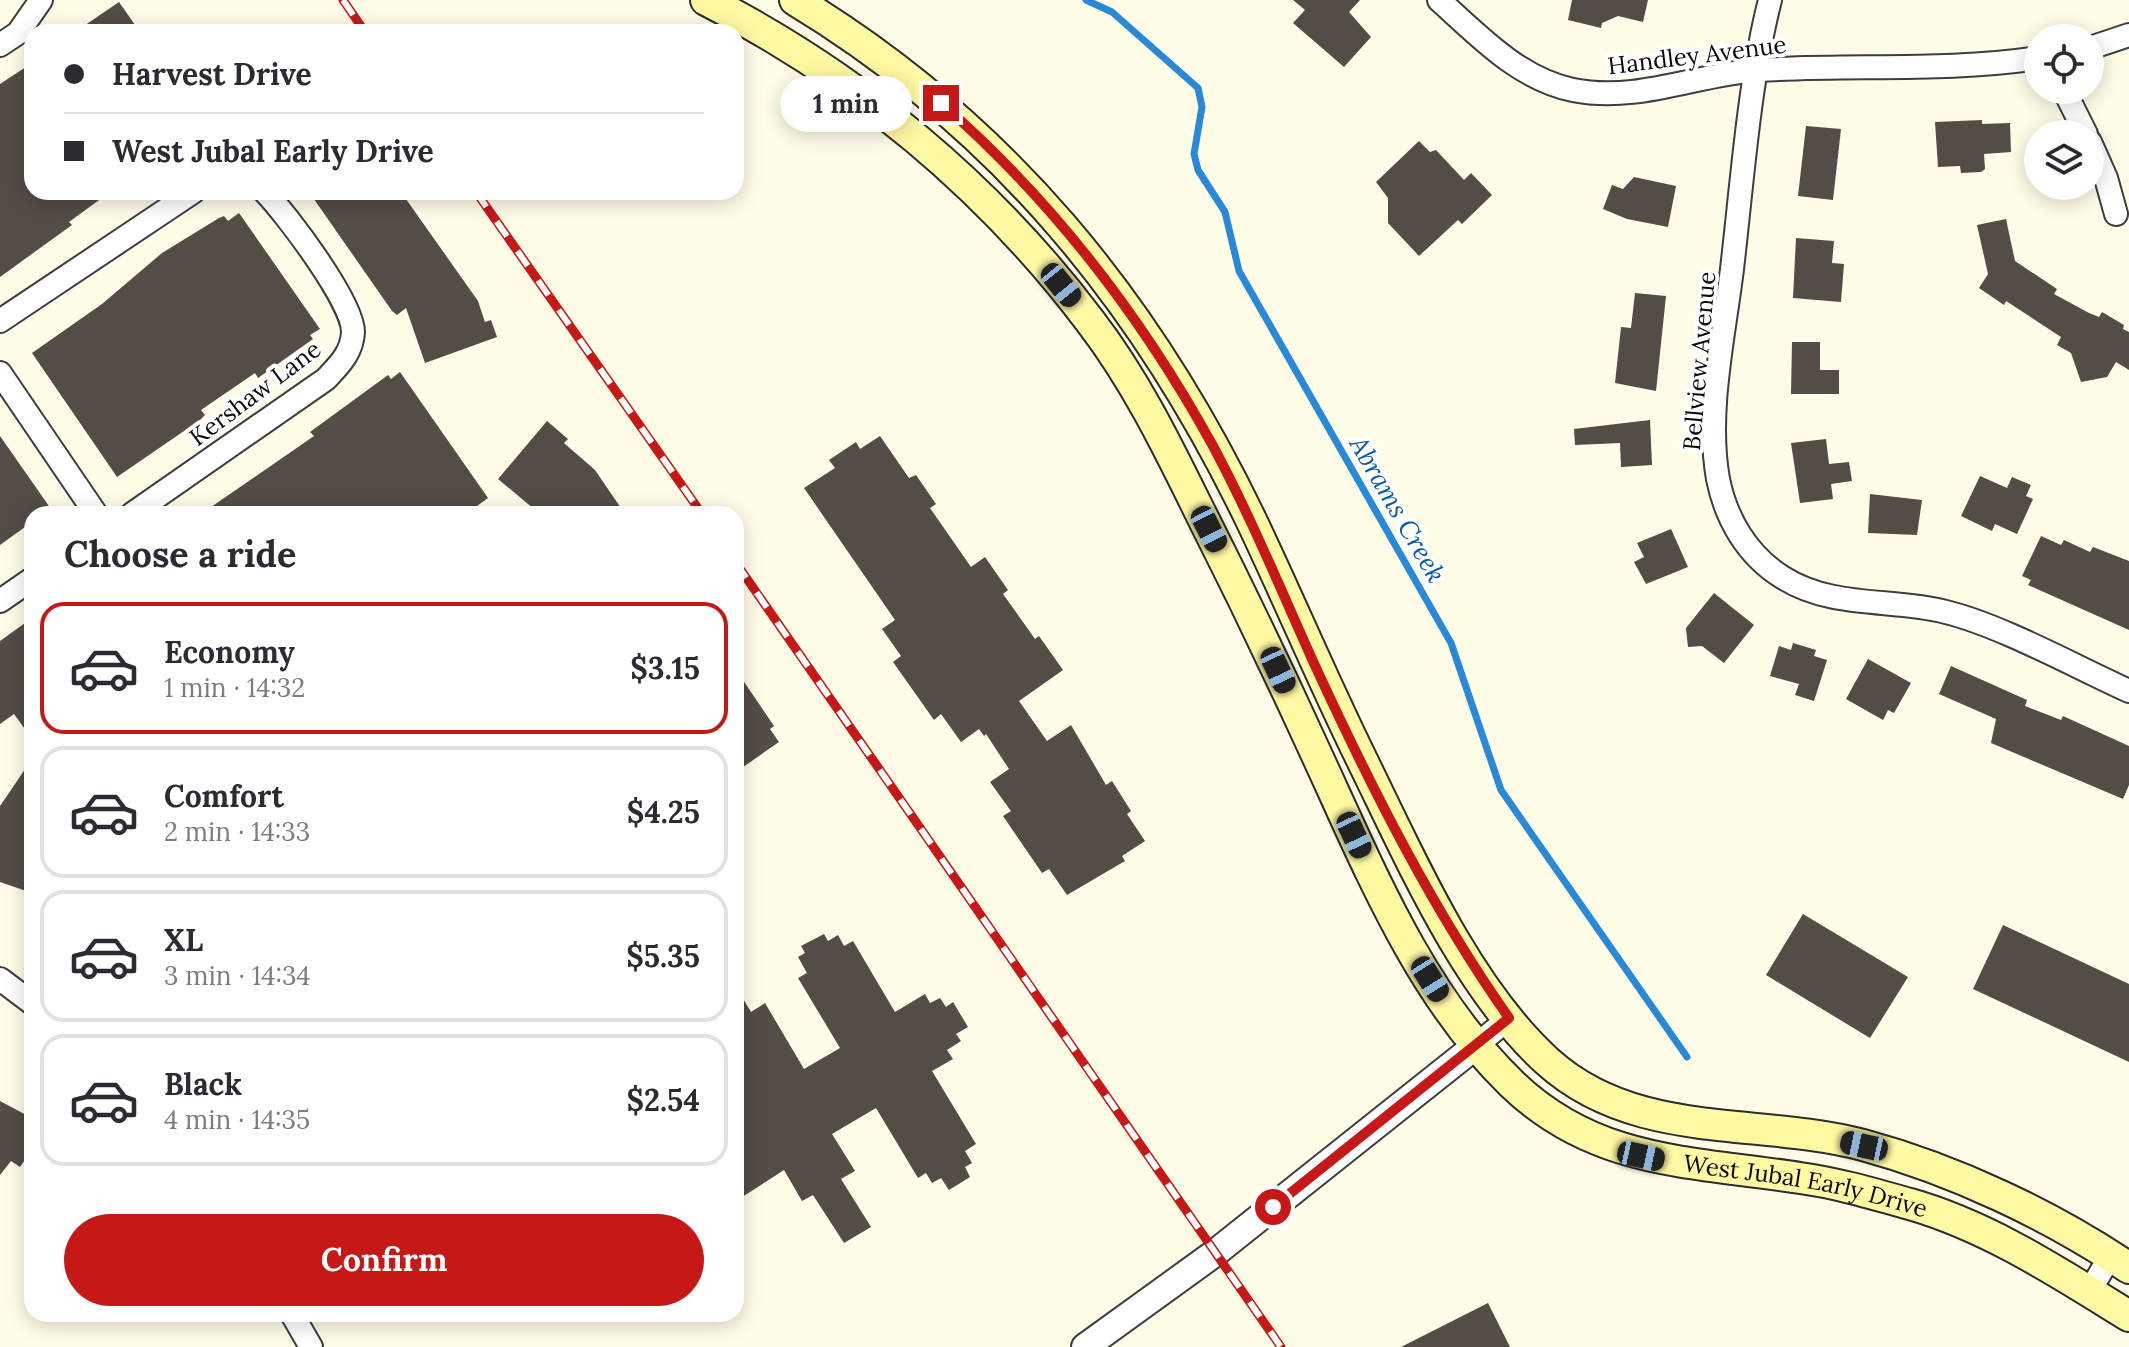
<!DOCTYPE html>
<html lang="en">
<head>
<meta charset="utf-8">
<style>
	:root { --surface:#fff; --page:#f2f2f3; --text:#2b2b33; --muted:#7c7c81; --line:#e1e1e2; --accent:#c51817 }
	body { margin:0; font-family:Lora,serif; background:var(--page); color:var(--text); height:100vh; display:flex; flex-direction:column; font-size:30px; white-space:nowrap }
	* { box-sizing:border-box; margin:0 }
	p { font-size:26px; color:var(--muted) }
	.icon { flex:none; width:44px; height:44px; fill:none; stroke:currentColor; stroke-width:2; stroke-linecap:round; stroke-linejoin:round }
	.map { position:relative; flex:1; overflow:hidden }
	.drawer { position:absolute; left:24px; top:506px; width:720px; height:816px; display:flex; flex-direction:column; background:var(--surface); border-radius:24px; box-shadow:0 4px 20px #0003 }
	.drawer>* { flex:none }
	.top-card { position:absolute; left:24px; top:24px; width:720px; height:176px; border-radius:24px; box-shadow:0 4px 20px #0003; display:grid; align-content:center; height:176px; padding:0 40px; background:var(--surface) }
	.tools { position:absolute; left:2024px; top:24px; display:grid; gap:16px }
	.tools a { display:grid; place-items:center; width:80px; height:80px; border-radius:50%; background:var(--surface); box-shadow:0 4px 20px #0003; font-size:40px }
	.end { position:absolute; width:36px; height:36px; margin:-18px; border:10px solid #c51817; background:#fff; box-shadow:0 0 0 4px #fff }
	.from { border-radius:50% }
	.bubble { position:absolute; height:56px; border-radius:28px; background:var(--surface); box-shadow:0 4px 20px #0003; font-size:26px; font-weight:700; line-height:56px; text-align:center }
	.car { position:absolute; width:24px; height:48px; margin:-24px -12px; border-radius:10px; box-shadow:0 0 6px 2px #0007; background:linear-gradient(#222 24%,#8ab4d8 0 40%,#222 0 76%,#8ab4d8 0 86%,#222 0) }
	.top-card b { display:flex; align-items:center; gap:28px; height:76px; font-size:30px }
	.top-card b+b { border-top:2px solid var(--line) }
	.top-card i { width:20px; height:20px; background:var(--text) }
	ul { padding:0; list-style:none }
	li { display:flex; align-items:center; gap:24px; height:132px; margin:0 16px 12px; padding:0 24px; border:4px solid var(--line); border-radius:24px }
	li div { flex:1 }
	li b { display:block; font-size:30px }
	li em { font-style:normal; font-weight:700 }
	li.on { border-color:var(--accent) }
	li>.icon { width:72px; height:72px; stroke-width:1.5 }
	h2 { padding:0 40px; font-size:36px; line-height:96px }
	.button { display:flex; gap:16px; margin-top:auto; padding:16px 40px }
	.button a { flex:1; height:92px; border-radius:48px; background:var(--accent); color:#fff; font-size:32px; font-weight:700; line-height:92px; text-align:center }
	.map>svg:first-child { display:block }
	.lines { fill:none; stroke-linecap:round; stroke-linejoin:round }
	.stream { stroke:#2889d9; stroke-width:7 }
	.building { fill:#544c46 }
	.minor-casing { stroke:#3d3d3d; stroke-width:26 }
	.tertiary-casing { stroke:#3d3d3d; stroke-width:30 }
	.secondary-casing { stroke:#2c2c2c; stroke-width:34 }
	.minor { stroke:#fff; stroke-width:22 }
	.tertiary { stroke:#fff; stroke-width:26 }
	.secondary { stroke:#fff9a3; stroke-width:30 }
	.rail-casing { stroke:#c51817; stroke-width:9 }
	.rail { stroke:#fff; stroke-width:6; stroke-dasharray:18; stroke-linecap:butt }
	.route { stroke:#c51817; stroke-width:10 }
	.labels { text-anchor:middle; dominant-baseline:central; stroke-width:8; stroke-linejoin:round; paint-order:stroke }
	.street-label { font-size:24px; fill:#0a0a0a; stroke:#fff }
	.water-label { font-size:26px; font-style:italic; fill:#0a5aa5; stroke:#fff }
</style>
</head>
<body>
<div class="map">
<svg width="2129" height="1347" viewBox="0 0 2129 1347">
	<rect width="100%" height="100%" fill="#fffce8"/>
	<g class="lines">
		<polyline class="stream" points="1086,0 1112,12 1198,88 1202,107 1194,154 1198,170 1225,212 1239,271 1451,643 1501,790 1687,1057"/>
	</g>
	<g class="building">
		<polygon points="1293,0 1360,0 1349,12 1371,37 1344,67 1293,23 1305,10"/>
		<polygon points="1572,0 1648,0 1643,22 1618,16 1602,23 1601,28 1568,20"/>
		<polygon points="119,2 140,32 75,32"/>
		<polygon points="32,63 32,192 110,192 69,222 72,225 0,277 0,84"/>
		<polygon points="1982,120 1982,124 2010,123 2011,152 1984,154 1985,169 1981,172 1961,173 1960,166 1938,167 1935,122"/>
		<polygon points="1806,126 1841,129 1833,200 1798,196"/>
		<polygon points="1419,141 1430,152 1436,150 1464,180 1471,173 1492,195 1462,224 1458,220 1419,256 1388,223 1388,198 1376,182"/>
		<polygon points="1634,177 1676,186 1668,227 1627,219 1603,209 1612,185 1623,189"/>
		<polygon points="309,192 401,192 478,301 485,322 491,320 497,337 425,363 406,308 397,315 392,311"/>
		<polygon points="239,213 320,329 310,335 313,339 258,378 255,373 201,410 205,415 200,420 117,477 32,353 102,304 162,253 219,218 224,216 228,221"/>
		<polygon points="2006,219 2015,261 2057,289 2054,294 2089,313 2099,317 2102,312 2124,325 2123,329 2129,332 2129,370 2116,362 2107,377 2081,382 2071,353 2057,345 2061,337 2006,301 2004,305 1979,288 1988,274 1977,225"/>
		<polygon points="1796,238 1834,241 1832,263 1844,264 1841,302 1793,298"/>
		<polygon points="1635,293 1666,296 1656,391 1615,383 1621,327 1631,328"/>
		<polygon points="1792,342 1820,342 1820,370 1839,370 1839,394 1791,394"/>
		<polygon points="400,372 488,498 466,514 201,514 314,436 310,432 388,375 391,379"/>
		<polygon points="1650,420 1652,465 1621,467 1620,443 1575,445 1574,429"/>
		<polygon points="547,421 568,439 564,443 595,470 625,514 540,514 498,479"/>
		<polygon points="0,436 51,509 44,514 32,514 32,522 0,545"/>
		<polygon points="880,436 909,478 916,475 936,504 930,508 971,567 985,557 1008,590 1003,594 1035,639 1039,636 1063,670 1019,701 1047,741 1071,725 1106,785 1112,781 1131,811 1127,814 1145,841 1122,856 1125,861 1067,895 1049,869 1042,873 1003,816 1011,811 990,782 1009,769 986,734 984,736 979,729 961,742 941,714 934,720 893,662 901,656 882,629 895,620 804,488 835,468 829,460 856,442 860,449"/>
		<polygon points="1826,439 1829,464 1849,462 1852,481 1831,484 1833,499 1800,503 1791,443"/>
		<polygon points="1980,476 2007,488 2012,477 2031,485 2026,496 2033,499 2017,534 1995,524 1992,531 1961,516"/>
		<polygon points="1870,494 1922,500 1917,535 1868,533"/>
		<polygon points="1671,529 1688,567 1646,584 1634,562 1644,557 1637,543"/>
		<polygon points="2041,536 2061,545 2064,540 2090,552 2093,547 2129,561 2129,630 2028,585 2031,580 2022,576"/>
		<polygon points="1714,593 1754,625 1724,663 1702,646 1688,647 1686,628"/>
		<polygon points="32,618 32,739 14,714 0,724 0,641"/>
		<polygon points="1793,643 1816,650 1814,656 1827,660 1814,701 1795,695 1799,684 1770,676 1779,646 1791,650"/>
		<polygon points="1868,659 1911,683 1894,713 1888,710 1883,720 1846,699"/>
		<polygon points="1951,666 2027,700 2025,706 2061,720 2063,716 2129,746 2129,785 2123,799 1991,743 1996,719 1939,694"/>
		<polygon points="736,670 774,726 770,729 779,742 736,772"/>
		<polygon points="32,759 32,893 0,882 0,806"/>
		<polygon points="1803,914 1908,977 1870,1038 1766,975"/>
		<polygon points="2003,925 2129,984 2129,1062 1973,989"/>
		<polygon points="824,934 828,941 838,935 844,946 853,941 895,1012 925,994 930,1003 940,998 946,1007 953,1002 968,1027 956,1034 961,1041 947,1050 953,1059 932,1071 976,1144 965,1151 972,1163 965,1167 970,1177 949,1190 941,1178 932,1183 926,1173 918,1178 876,1108 832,1134 855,1171 841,1179 871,1227 844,1243 813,1195 802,1201 784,1170 736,1201 736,987 751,1012 765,1003 804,1069 840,1048 798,978 807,973 798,957 805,953 801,946"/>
		<polygon points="0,1101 32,1118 32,1150 20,1167 11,1161 0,1175"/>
		<polygon points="1488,1303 1510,1347 1401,1347"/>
	</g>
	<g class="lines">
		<defs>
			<g id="minor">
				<path d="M1439,0C1479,36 1519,79 1573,90C1638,103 1696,74 1759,70C1852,64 1946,72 2038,58"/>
				<path d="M1770,0C1749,82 1742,184 1732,269C1724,336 1706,412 1718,479C1726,519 1747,555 1782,577C1832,609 1892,598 1946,612C2002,626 2074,666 2129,691"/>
				<polyline points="0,45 18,33 41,0"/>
				<polyline points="2090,48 2129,35"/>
				<polyline points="2064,90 2086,134"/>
				<polyline points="2090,142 2106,178 2116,214"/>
				<polyline points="0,321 193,192"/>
				<polyline points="0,373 96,514"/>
				<path d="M132,514L326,379C339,365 352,353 353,332C353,302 287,215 265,192"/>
				<polyline points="0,601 32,579"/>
				<polyline points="0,979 32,1003"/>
				<polyline points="1478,1044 1509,1018"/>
				<polyline points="2089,1292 2111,1255"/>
				<polyline points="292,1314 311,1347"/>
			</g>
			<polyline id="tertiary" points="1085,1347 1215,1253 1478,1044"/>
			<g id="secondary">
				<path id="s1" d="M706,0C857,77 988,186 1090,321C1134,378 1166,443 1198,508C1238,587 1277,668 1314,749C1368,865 1418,993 1512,1084C1596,1165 1693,1161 1800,1178C1837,1183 1874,1194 1910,1204C1990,1227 2059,1273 2129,1316"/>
				<path d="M795,0C1003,126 1147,303 1252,522C1290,602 1324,683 1363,762C1411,860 1466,987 1547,1061C1635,1141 1756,1117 1863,1145C1955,1170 2050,1215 2129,1268"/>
			</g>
		</defs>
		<use href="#minor" class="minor-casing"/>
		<use href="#tertiary" class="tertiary-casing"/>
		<use href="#secondary" class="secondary-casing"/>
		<use href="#minor" class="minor"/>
		<use href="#tertiary" class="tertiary"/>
		<use href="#secondary" class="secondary"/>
		<defs>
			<g id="rail">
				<polyline points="343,0 365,32"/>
				<polyline points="476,192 702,514"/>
				<polyline points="736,563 1281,1347"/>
			</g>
		</defs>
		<use href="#rail" class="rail-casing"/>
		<use href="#rail" class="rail"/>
	</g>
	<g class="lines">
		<path class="route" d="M941,103C1051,199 1142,317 1213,446C1252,519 1283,595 1317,670C1373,791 1433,910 1509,1018L1273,1207"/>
	</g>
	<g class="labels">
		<g class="street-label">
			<text transform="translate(1697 55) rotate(-7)">Handley Avenue</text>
			<text transform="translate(1699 361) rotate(-85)">Bellview Avenue</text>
			<text transform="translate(255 393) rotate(-37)">Kershaw Lane</text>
			<text stroke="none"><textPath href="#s1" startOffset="1696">West Jubal Early Drive</textPath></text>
		</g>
		<g class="water-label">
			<text transform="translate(1398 509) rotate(60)">Abrams Creek</text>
		</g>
	</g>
</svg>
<div class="tools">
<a><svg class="icon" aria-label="locate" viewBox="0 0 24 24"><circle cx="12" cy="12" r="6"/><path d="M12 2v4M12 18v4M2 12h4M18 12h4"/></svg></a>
<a><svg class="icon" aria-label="layers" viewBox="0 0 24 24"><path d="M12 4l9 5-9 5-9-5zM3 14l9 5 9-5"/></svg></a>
</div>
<i class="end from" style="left:1273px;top:1207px"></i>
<i class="end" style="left:941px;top:103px"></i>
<div class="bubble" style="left:780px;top:76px;width:132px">1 min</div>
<i class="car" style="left:1061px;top:285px;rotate:141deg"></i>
<i class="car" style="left:1209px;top:529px;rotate:153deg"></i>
<i class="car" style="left:1278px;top:670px;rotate:155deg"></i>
<i class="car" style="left:1354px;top:835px;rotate:155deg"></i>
<i class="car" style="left:1430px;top:979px;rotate:148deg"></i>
<i class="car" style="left:1864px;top:1146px;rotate:282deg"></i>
<i class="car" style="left:1641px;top:1156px;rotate:102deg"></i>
<div class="top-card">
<b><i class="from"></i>Harvest Drive</b>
<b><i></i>West Jubal Early Drive</b>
</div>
<section class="drawer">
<h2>Choose a ride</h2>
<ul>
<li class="on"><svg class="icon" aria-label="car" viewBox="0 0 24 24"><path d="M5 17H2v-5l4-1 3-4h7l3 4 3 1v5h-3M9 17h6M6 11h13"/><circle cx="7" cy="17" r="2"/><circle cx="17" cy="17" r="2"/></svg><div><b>Economy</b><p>1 min · 14:32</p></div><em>$3.15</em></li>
<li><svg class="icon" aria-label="car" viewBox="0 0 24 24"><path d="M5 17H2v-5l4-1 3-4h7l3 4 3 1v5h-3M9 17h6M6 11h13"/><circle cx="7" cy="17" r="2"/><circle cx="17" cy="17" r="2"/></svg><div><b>Comfort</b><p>2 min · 14:33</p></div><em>$4.25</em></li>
<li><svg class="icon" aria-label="car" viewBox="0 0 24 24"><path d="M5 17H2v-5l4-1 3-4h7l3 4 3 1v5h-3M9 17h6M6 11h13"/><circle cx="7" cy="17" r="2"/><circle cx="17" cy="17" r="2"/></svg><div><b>XL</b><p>3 min · 14:34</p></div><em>$5.35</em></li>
<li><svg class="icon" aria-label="car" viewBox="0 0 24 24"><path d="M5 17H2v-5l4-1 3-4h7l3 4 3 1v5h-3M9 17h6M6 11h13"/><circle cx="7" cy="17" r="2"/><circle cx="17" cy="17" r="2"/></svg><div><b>Black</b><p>4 min · 14:35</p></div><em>$2.54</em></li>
</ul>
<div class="button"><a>Confirm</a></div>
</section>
</div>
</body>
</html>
